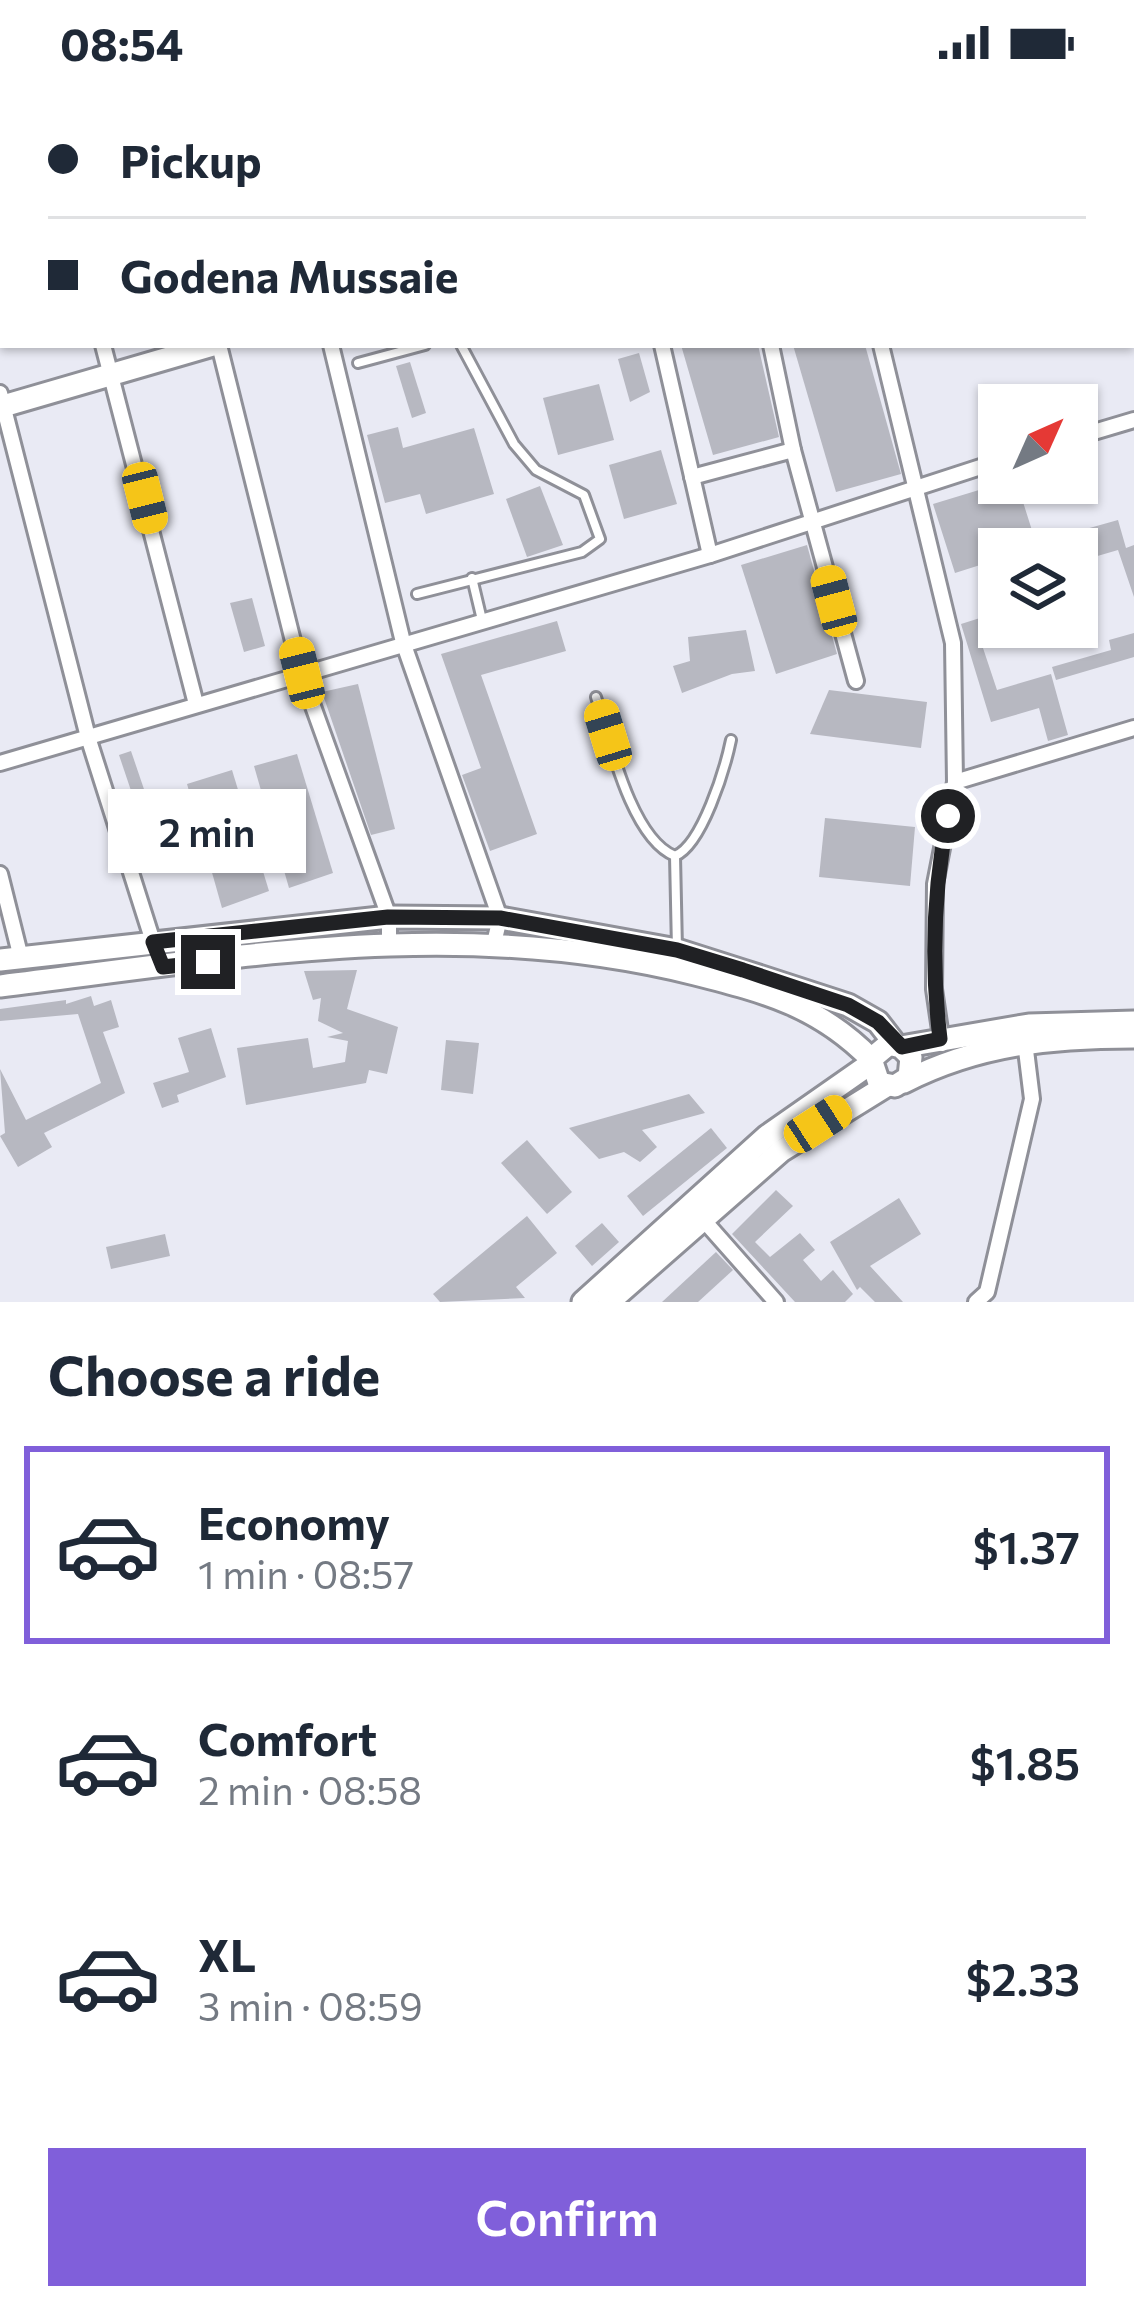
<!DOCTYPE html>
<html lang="en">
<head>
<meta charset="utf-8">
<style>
	:root { --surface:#fff; --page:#f6f6f7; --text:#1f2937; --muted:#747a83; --line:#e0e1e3; --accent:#805fda }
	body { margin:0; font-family:Commissioner,sans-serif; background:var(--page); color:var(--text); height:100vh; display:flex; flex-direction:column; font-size:45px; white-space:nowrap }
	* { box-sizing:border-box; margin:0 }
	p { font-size:39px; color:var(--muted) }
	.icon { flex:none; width:66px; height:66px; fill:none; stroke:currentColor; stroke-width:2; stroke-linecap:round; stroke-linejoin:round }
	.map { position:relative; height:1218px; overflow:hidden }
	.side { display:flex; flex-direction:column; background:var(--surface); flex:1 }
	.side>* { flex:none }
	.guide { position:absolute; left:0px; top:0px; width:1134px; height:264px; box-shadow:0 3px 9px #0004; display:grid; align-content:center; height:264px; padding:0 48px; background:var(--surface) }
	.needle { width:78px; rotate:45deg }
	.fabs { position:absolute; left:978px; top:300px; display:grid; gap:24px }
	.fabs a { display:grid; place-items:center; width:120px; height:120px; border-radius:0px; background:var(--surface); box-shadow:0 3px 9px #0004; font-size:60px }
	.end { position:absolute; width:54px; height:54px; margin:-27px; border:15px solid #202124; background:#fff; box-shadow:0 0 0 6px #fff }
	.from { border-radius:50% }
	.bubble { position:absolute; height:84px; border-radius:0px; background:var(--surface); box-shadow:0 3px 9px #0004; font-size:39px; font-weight:600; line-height:84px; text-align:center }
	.car { position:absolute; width:36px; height:72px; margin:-36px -18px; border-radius:15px; box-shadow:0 0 9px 3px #0007; background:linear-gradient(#f5c518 24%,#345 0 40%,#f5c518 0 76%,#345 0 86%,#f5c518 0) }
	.guide b { display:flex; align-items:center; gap:42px; height:114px; font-size:45px }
	.guide b+b { border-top:3px solid var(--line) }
	.guide i { width:30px; height:30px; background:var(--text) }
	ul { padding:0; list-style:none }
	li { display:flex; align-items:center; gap:36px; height:198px; margin:0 24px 18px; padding:0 24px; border:6px solid transparent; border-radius:0px }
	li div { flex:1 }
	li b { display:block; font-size:45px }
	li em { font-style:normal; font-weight:600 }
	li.selected { border-color:var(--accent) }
	li>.icon { width:108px; height:108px; stroke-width:1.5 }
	h2 { padding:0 48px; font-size:54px; line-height:144px }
	.primary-button { display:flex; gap:24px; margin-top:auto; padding:24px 48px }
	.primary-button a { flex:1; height:138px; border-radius:0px; background:var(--accent); color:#fff; font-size:48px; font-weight:600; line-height:138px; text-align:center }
	.status { display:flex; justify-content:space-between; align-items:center; height:84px; padding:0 60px; background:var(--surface); direction:ltr }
	.status svg { height:33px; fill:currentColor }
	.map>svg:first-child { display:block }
	.building { fill:#b7b8c1 }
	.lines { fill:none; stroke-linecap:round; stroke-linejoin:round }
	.lane-casing { stroke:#8f9098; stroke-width:14 }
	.street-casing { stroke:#8f9098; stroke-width:20 }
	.secondary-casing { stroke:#8f9098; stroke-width:27 }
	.primary-casing { stroke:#8f9098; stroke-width:27 }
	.lane { stroke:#fff; stroke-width:8 }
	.street { stroke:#fff; stroke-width:14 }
	.secondary { stroke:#fff; stroke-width:21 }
	.primary { stroke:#fff; stroke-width:21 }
	.route { stroke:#202124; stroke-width:15 }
</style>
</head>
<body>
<div class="status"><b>08:54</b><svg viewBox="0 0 49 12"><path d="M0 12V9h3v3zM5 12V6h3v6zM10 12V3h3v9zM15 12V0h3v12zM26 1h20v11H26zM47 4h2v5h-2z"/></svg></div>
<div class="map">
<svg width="1134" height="1218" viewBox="0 0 1134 1218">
	<rect width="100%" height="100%" fill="#e9eaf4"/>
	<g class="building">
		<polygon points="681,261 758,261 779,353 713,371"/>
		<polygon points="793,261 865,261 901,390 836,408"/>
		<polygon points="639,269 650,308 630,318 618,275"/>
		<polygon points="410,278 426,329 412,334 396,282"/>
		<polygon points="599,300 614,356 558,371 543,314"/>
		<polygon points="398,343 403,364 474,344 494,410 426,430 420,410 385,419 367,351"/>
		<polygon points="661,366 677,420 624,435 609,381"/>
		<polygon points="1002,399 1017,399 1036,459 1118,436 1126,464 1134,461 1134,513 1118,466 1077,478 1077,465 999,465 999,475 955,489 933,420"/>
		<polygon points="540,402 563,461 527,473 506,415"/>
		<polygon points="807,461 837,570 776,590 741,481"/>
		<polygon points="252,514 265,562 244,568 230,519"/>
		<polygon points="999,528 999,546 979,552 997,606 1051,590 1068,651 1048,657 1039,624 991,638 961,540"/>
		<polygon points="557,537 566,567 481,591 537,750 490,767 462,691 481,684 441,570"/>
		<polygon points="746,546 755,587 732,590 682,609 673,582 690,577 688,553"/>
		<polygon points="1134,549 1134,573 1056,596 1052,583 1111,566 1109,556"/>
		<polygon points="358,600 395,745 371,751 322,608"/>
		<polygon points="829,606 927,618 921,664 810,650"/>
		<polygon points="131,667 164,764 152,769 119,671"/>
		<polygon points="297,670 333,789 289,804 254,682"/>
		<polygon points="232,686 269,807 222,824 187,700"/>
		<polygon points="825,734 915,743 910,802 819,793"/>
		<polygon points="357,886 347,925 398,943 387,990 369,986 366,999 246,1021 237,964 308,954 313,984 345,978 348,957 327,953 343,949 318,937 321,914 313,916 304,887"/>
		<polygon points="91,912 94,922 111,916 119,943 103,948 125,1009 44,1049 52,1063 18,1083 0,1052 5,1049 0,985 26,1036 101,999 78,930 0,937 0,925 66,916 66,920"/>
		<polygon points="211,944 226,993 177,1011 179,1018 162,1024 153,999 189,988 178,954"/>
		<polygon points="446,956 479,959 473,1010 441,1006"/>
		<polygon points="689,1010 705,1029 642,1046 657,1063 640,1078 624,1068 599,1075 569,1044"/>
		<polygon points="711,1044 727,1064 643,1132 627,1112"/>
		<polygon points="527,1056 572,1108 547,1130 501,1079"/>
		<polygon points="776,1106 793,1122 755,1158 770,1173 800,1149 815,1166 803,1176 821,1197 833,1186 853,1210 845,1218 795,1218 732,1150"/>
		<polygon points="899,1114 921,1150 870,1182 903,1218 875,1218 860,1203 857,1206 830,1158"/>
		<polygon points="527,1132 557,1169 516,1203 525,1214 440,1218 433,1210"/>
		<polygon points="602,1139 619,1158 592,1182 575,1162"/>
		<polygon points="165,1150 170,1172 111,1185 106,1163"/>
		<polygon points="716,1168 733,1186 698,1218 662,1218"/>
	</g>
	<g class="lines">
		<defs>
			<g id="lane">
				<polyline points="358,279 425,261"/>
				<polyline points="472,494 482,536"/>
				<polyline points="417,510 582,468 600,455 584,411 536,386 514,360 461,261"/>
				<path d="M596,613C609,654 631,755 675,772"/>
				<path d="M677,865L675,772C702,761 725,685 731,656"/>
			</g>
			<g id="street">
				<polyline points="12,0 13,3"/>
				<polyline points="124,0 125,3"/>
				<polyline points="231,0 232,3"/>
				<polyline points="355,0 356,3"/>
				<polyline points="470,0 471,3"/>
				<polyline points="591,0 592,3"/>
				<polyline points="705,0 706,3"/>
				<polyline points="812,0 814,3"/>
				<polyline points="949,0 951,3"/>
				<polyline points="103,261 196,620"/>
				<polyline points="219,261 301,589 389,833 389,857"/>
				<polyline points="331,261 403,558 500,834 494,859"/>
				<polyline points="662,261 710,471"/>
				<polyline points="771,261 793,366 856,597"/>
				<polyline points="881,261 953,559 955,698 935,800 934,905 942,960"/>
				<polyline points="0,309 88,653 155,864"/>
				<polyline points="1077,353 1134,336"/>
				<polyline points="692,393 793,366"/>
				<polyline points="0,679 710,471 999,377"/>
				<polyline points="955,698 1134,644"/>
				<polyline points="0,790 21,874"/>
				<polyline points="700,1132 776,1218"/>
				<polyline points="976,1218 987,1208 1032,1015 1025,958"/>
			</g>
			<g id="secondary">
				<polyline points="1050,3 1058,0"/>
				<polyline points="0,323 213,261"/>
				<polyline points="0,876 389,833 500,834 677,866 743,887 848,921 878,938 895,960"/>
				<path d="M0,902C235,873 461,831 695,890C766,908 819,922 871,975"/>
			</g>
			<g id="primary">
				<polyline points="901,963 911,973 909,993 895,1002 879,999 871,975 889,960 901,963 1029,941 1134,938"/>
				<path d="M904,998C978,960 1052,953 1134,953"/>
				<polyline points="583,1218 767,1052 870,980"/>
				<polyline points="609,1218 781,1067 886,1002"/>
			</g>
		</defs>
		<use href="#lane" class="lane-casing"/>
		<use href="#street" class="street-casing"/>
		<use href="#secondary" class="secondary-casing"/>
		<use href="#primary" class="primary-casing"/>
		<use href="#lane" class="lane"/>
		<use href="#street" class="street"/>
		<use href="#secondary" class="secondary"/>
		<use href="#primary" class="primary"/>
	</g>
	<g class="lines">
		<path class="route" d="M208,878L163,883L153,858L388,833L500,834L677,866L743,886L848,921L878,938L902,963L940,955C931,879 933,807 948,732"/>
	</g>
</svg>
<div class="fabs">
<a><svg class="needle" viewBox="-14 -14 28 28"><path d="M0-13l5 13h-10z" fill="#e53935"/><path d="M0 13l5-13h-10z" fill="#747a83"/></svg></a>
<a><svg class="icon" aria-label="layers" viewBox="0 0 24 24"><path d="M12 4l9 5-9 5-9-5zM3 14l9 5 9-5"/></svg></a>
</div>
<i class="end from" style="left:948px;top:732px"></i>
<i class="end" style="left:208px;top:878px"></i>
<div class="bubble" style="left:108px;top:705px;width:198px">2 min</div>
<i class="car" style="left:145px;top:414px;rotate:166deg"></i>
<i class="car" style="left:834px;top:517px;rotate:345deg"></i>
<i class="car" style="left:302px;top:589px;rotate:346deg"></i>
<i class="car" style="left:608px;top:651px;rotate:343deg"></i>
<i class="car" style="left:818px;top:1040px;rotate:57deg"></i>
<div class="guide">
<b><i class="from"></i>Pickup</b>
<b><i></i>Godena Mussaie</b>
</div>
</div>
<section class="side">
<h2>Choose a ride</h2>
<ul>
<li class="selected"><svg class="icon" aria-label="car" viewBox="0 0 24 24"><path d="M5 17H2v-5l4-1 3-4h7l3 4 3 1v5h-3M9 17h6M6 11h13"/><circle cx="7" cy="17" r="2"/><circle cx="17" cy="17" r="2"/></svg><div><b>Economy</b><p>1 min · 08:57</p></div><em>$1.37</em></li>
<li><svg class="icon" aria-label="car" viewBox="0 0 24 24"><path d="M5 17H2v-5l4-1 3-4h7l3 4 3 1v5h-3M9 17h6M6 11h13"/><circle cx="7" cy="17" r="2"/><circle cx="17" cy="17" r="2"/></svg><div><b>Comfort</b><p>2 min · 08:58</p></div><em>$1.85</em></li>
<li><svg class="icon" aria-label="car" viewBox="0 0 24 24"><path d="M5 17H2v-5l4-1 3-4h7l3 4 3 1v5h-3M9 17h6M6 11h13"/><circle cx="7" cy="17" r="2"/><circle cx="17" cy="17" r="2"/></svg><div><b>XL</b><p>3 min · 08:59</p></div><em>$2.33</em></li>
</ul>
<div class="primary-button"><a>Confirm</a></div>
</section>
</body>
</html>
